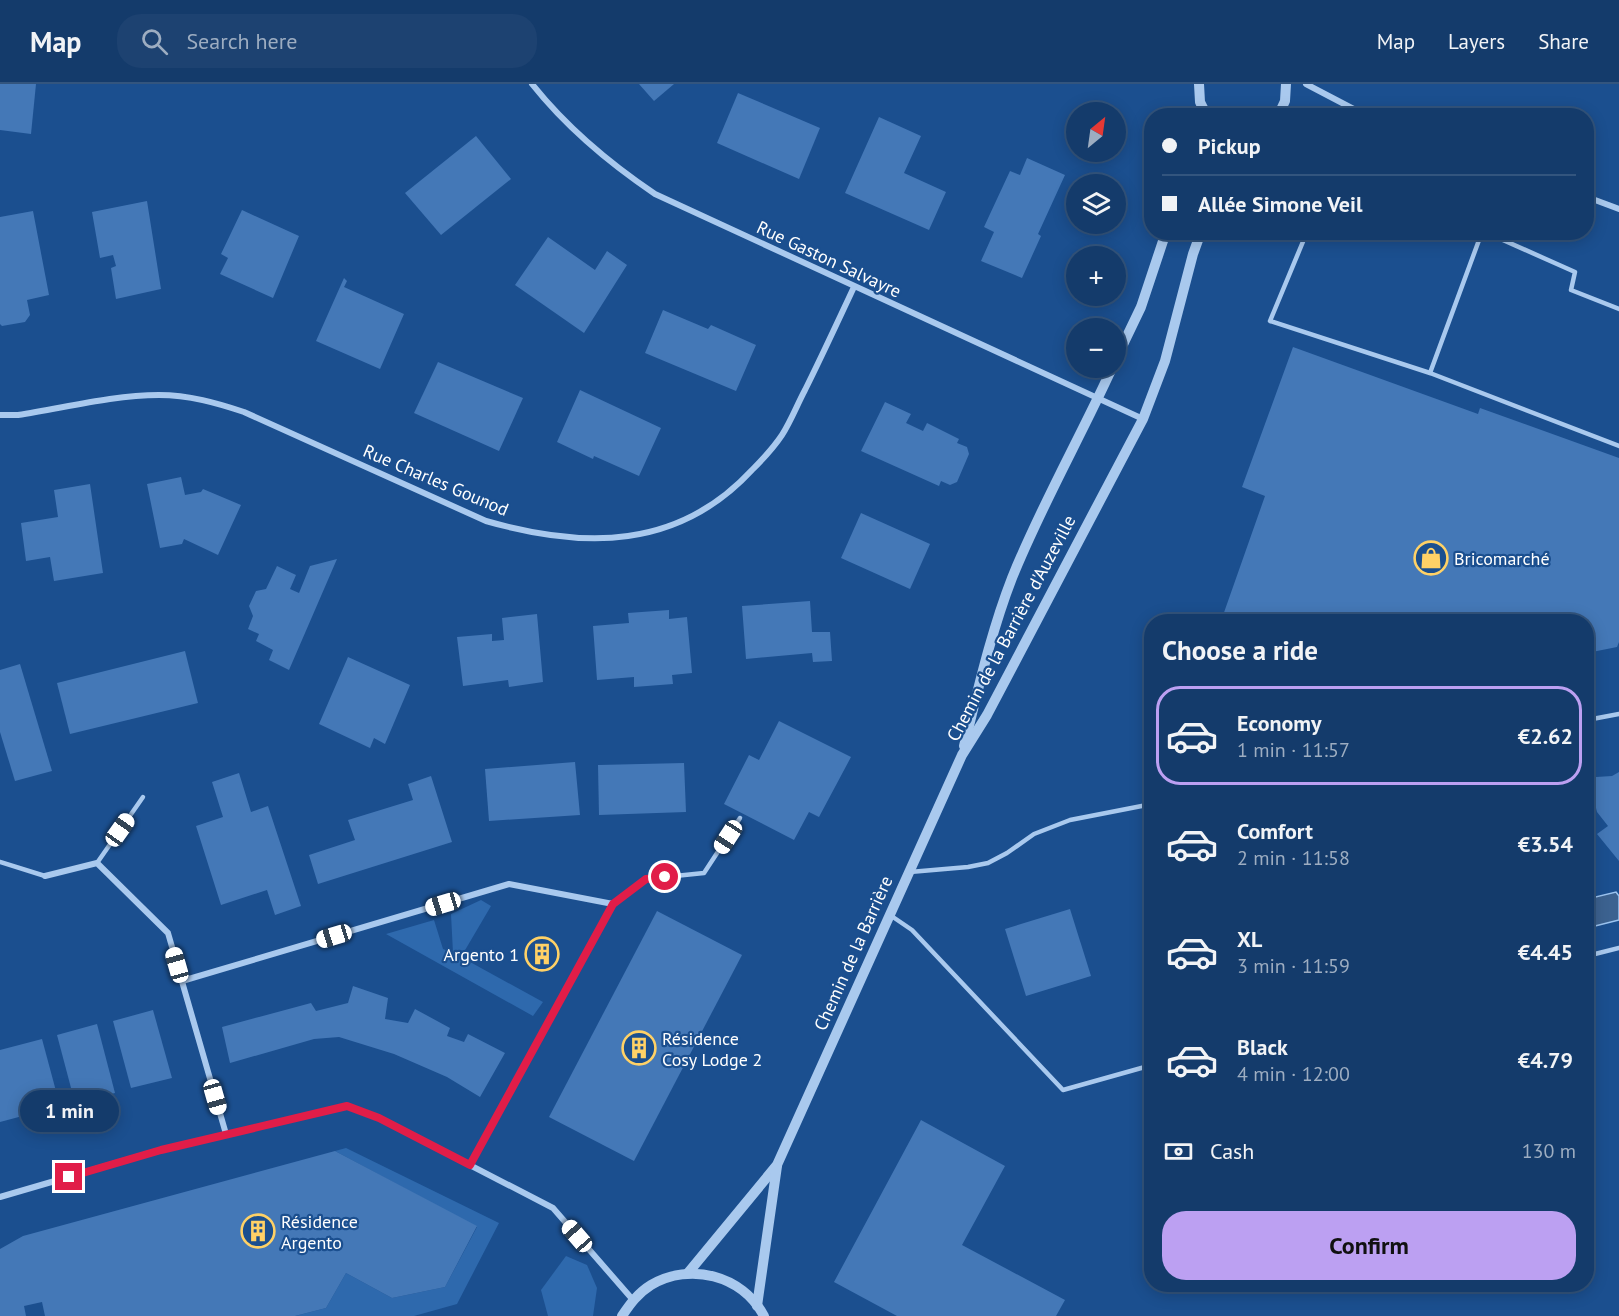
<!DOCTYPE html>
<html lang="en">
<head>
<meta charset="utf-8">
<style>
	:root { --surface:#143b6b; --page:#1d4271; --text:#f1f3f6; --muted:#9dadc1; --line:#33557e; --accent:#bca0f2 }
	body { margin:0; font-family:"PT Sans",sans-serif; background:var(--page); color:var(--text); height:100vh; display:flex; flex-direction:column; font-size:22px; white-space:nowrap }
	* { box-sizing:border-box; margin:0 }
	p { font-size:20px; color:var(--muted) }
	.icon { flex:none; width:33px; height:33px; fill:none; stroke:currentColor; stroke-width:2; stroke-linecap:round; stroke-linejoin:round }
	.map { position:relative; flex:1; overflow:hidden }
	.drawer { position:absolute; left:1144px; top:530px; width:450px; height:678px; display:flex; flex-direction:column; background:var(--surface); border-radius:24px; box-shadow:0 3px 15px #0003,0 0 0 2px var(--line) }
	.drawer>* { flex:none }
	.banner { position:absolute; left:1144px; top:24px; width:450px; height:132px; border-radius:24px; box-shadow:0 3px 15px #0003,0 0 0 2px var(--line); display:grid; align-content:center; height:132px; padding:0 18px; background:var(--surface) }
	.needle { width:39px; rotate:29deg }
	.tools { position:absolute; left:1066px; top:18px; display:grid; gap:12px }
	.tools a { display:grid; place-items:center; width:60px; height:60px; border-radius:50%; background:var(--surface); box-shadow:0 3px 15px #0003,0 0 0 2px var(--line); font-size:30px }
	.end { position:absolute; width:27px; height:27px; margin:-14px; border:8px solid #e11d48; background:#fff; box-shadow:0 0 0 3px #fff }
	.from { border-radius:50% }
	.bubble { position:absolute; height:42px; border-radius:21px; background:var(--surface); box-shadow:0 3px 15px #0003,0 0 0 2px var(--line); font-size:20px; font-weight:700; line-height:42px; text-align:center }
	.car { position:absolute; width:18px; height:36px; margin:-18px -9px; border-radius:8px; box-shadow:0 0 4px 2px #0007; background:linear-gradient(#fff 24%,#345 0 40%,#fff 0 76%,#345 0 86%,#fff 0) }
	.banner b { display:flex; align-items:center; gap:21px; height:57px; font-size:22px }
	.banner b+b { border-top:2px solid var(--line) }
	.banner i { width:15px; height:15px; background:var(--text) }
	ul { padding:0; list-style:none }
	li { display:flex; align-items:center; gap:18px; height:99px; margin:0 12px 9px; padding:0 6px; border:3px solid transparent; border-radius:24px }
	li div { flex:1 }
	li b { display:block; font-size:22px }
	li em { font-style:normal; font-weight:700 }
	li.active { border-color:var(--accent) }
	li>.icon { width:54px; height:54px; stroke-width:1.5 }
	h2 { padding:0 18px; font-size:27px; line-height:72px }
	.pay { display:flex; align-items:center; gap:15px; height:66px; padding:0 18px; font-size:22px }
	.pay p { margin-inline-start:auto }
	.action { display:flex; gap:12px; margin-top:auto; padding:12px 18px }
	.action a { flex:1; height:69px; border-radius:24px; background:var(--accent); color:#111; font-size:24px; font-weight:700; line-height:69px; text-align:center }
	header { display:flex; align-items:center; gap:36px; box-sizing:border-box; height:84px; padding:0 30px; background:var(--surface); border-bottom:2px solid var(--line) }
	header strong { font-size:28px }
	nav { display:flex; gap:33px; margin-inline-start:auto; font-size:21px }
	.search { width:420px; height:54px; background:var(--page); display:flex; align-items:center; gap:15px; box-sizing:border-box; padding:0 21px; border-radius:24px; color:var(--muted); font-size:22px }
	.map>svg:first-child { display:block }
	.green { fill:#2e69ad }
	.water { fill:#3c6290; stroke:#9cc4f0; stroke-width:1.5 }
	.building { fill:#4478b7 }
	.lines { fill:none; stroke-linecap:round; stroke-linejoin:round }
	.service { stroke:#a9c9ee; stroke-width:4.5 }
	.minor { stroke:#a9c9ee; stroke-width:6 }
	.tertiary { stroke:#a9c9ee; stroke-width:10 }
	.route { stroke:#e11d48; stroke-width:8 }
	.labels { text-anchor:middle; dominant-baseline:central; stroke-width:4.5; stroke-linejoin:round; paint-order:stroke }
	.street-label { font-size:18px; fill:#fff; stroke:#1b4f8f }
	.poi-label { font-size:18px; fill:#fff; stroke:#1b4f8f; text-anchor:start }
</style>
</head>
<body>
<header>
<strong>Map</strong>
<div class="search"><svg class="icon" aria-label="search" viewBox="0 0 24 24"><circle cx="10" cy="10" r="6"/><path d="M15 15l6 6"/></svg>Search here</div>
<nav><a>Map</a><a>Layers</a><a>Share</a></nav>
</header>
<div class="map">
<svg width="1619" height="1232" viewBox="0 0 1619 1232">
	<rect width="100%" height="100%" fill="#1b4f8f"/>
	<g class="green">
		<polygon points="481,816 491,822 461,873 543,918 533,932 386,850 434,836 443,865 453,869 451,830"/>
		<polygon points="346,1064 499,1139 457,1220 414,1232 295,1232 326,1224 346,1189 392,1214 445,1203 477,1143 335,1067"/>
		<polygon points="566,1172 587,1181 597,1204 593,1232 548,1232 541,1206"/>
	</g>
	<polygon class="water" points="1616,808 1619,812 1619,836 1587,844 1587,815"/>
	<g class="building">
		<polygon points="0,0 36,0 31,50 0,46"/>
		<polygon points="639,0 674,0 654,17"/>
		<polygon points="738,9 820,44 799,95 717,59"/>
		<polygon points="879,33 921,52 904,89 946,108 929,146 845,109"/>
		<polygon points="476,52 511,95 441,151 405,109"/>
		<polygon points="1027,74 1065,91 1038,150 1041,152 1022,194 981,177 994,148 984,143 990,130 1010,87 1020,91"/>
		<polygon points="147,117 161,205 116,215 111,184 116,182 113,171 100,174 92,128"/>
		<polygon points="242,126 299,152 273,214 220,190 228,174 221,170"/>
		<polygon points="33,127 49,211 27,216 30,231 25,238 2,242 0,240 0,133"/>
		<polygon points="548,153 595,186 607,167 627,181 584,249 515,201"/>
		<polygon points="344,194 347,197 344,203 404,230 380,285 316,257"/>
		<polygon points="663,226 708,245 711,241 756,261 736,307 645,269"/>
		<polygon points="1293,263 1478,330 1480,324 1619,374 1619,558 1617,563 1587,569 1587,537 1221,537 1265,412 1242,403"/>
		<polygon points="438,278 523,314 499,367 414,329"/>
		<polygon points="580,306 661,344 639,392 594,372 593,375 557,358"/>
		<polygon points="885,318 911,330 906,339 923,347 927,339 959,355 957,359 967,363 969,370 957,398 950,401 941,397 939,402 861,367"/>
		<polygon points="181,393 185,411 201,408 203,405 241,421 218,471 184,455 182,460 160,464 147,400"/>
		<polygon points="90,400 103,489 54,497 50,473 26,477 21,439 58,433 54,406"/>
		<polygon points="861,429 930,460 910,505 841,474"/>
		<polygon points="337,475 289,586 269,576 273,566 256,557 259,550 248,545 253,532 249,522 256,507 266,505 277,482 296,491 290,505 299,509 310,482"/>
		<polygon points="810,517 812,548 830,548 832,577 813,578 812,569 746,575 742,522"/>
		<polygon points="669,526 669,535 687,533 692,589 672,591 673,600 634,603 634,593 597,596 593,542 629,539 628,529"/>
		<polygon points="537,530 543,598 509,603 508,596 463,602 457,553 492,550 492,557 504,556 502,534"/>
		<polygon points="185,567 198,619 70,650 57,599"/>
		<polygon points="348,573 410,601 385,660 374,654 370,664 319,640"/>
		<polygon points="20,580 52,687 15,697 0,648 0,586"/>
		<polygon points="779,637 851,673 819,733 809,728 794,756 724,720 749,671 759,676"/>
		<polygon points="575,678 580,731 489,737 485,685"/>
		<polygon points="684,679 686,728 599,731 598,681"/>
		<polygon points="1587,686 1595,686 1596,693 1612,692 1619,688 1619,777 1597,750 1608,742 1597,728 1596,724 1587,725"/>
		<polygon points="239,689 251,728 268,722 301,822 275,831 267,806 221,821 196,742 223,733 212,698"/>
		<polygon points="431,692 452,758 318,800 309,771 355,756 348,736 413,716 408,700"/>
		<polygon points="1070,825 1091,892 1026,912 1005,845"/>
		<polygon points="657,827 742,871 634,1077 549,1033"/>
		<polygon points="535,856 558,869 550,884 527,872"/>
		<polygon points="353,902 388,914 385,935 408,939 415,925 450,944 447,952 464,958 468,950 505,969 480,1013 447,993 394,970 339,953 314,955 230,979 222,943 311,919 316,927 348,919"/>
		<polygon points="153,926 172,994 131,1004 113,937"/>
		<polygon points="97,940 115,1009 75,1019 57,951"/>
		<polygon points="42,955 60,1022 0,1038 0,966"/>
		<polygon points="921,1036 1005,1082 962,1161 1065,1216 1056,1232 897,1232 834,1198"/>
		<polygon points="335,1067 477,1142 445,1203 392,1214 346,1189 326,1224 295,1232 45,1232 42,1218 24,1222 26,1232 0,1232 0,1165 23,1152"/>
	</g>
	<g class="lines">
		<g class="service">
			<polyline points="1307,148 1270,237 1430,289 1619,362"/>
			<polyline points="1485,148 1575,188 1571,206 1619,225"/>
			<polyline points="1430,289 1482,148"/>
			<polyline points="1587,636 1619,630"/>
			<polyline points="0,778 45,792"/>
			<polyline points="97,779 143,713"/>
			<polyline points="910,788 968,783 988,779 1007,769 1034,750 1070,736 1152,720"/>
			<polyline points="613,820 646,795 704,789 740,734"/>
			<polyline points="890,831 912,846 1063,1006 1152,981"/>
			<polyline points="1587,872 1619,864"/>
		</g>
		<g class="minor">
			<path d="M532,0C567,44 609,79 655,110L1143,335"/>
			<polyline points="1306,0 1367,32"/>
			<polyline points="1587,113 1619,125"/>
			<path d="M0,331H18C64,324 112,311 159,311C189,311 217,319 244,328L486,437C584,465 678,466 752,386C763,375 774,363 782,351C791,337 797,321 805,306C822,272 838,237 854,203"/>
			<polyline points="45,792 97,779 168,849 226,1050"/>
			<polyline points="182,897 509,800 613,820 470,1081"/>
			<polyline points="0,1113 161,1066 347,1022 379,1034 553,1124 633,1216"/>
		</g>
		<g class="tertiary">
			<polyline points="1199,0 1200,18 1207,32"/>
			<polyline points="1278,32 1285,17 1286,0"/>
			<polyline points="1116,275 1141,223 1166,148"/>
			<path d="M964,662C978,606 991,548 1012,494C1041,422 1080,354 1112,284"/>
			<polyline points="688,1189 777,1081 962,671 987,631 1143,335 1165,277 1193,170 1201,148"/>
			<polyline points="757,1222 777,1082"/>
			<path d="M622,1232C630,1220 638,1209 651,1201C690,1178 742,1191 764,1232"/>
		</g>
	</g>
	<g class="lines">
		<polyline class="route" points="69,1093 161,1066 347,1022 379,1034 470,1081 613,820 646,795 665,793"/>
	</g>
	<defs>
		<symbol id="shop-ring" viewBox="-11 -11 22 22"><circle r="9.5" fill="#1b4f8f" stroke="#ffd166" stroke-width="1.5"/><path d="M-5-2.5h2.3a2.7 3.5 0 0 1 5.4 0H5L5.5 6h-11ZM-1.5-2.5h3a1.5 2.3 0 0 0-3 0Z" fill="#ffd166"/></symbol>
		<symbol id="building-ring" viewBox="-11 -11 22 22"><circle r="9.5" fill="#1b4f8f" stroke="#ffd166" stroke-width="1.5"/><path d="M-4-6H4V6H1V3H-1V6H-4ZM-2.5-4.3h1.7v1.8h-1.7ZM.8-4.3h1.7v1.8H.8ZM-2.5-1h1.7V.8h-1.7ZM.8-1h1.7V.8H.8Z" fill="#ffd166"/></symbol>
	</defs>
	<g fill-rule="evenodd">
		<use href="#shop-ring" x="1412" y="455" width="38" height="38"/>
		<use href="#building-ring" x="523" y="851" width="38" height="38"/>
		<use href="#building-ring" x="620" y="945" width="38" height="38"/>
		<use href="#building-ring" x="239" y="1128" width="38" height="38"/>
	</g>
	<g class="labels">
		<g class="street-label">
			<text transform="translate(829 175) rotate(25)">Rue Gaston Salvayre</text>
			<text transform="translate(436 396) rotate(23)">Rue Charles Gounod</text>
			<text transform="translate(1011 544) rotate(-62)">Chemin de la Barrière d'Auzeville</text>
			<text transform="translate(853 869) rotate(-66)">Chemin de la Barrière</text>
		</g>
		<g class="poi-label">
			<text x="1454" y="474">Bricomarché</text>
			<text x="519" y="870" text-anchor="end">Argento 1</text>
			<text x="662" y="954">Résidence<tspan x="662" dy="21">Cosy Lodge 2</tspan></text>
			<text x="281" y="1137">Résidence<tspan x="281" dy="21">Argento</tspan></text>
		</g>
	</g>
</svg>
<div class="tools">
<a><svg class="needle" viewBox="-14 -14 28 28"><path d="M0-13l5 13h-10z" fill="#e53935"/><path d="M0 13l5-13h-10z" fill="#9dadc1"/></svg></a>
<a><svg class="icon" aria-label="layers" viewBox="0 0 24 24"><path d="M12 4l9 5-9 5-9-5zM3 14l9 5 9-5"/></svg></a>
<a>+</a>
<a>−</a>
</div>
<i class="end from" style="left:665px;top:793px"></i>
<i class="end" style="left:69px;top:1093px"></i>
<div class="bubble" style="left:20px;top:1006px;width:99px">1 min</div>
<i class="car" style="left:120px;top:746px;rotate:35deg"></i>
<i class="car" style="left:728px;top:753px;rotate:213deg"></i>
<i class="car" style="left:443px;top:820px;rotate:253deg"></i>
<i class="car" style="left:334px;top:852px;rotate:253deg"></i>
<i class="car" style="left:177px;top:881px;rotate:344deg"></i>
<i class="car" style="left:215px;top:1013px;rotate:164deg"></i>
<i class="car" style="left:577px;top:1152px;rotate:319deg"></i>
<div class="banner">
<b><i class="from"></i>Pickup</b>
<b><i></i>Allée Simone Veil</b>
</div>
<section class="drawer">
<h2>Choose a ride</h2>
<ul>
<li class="active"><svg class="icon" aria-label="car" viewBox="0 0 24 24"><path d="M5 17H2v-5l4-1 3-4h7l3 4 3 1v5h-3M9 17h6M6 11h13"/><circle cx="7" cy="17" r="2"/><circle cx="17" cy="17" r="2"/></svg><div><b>Economy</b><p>1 min · 11:57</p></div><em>€2.62</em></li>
<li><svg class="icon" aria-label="car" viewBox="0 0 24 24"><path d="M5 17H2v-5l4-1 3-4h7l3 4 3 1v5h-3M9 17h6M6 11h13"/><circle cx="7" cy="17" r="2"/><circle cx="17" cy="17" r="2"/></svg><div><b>Comfort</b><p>2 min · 11:58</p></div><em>€3.54</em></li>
<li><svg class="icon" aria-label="car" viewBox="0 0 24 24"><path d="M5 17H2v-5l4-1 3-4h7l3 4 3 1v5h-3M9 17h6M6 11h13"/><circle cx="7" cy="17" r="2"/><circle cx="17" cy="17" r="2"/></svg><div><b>XL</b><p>3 min · 11:59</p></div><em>€4.45</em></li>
<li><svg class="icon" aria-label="car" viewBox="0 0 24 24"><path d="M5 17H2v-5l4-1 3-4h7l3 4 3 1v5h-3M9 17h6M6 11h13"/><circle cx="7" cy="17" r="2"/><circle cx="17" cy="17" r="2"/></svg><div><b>Black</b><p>4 min · 12:00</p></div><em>€4.79</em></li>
</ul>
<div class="pay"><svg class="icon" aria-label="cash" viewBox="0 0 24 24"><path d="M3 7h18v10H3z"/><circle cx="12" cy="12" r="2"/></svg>Cash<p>130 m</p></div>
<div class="action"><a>Confirm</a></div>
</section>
</div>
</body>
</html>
